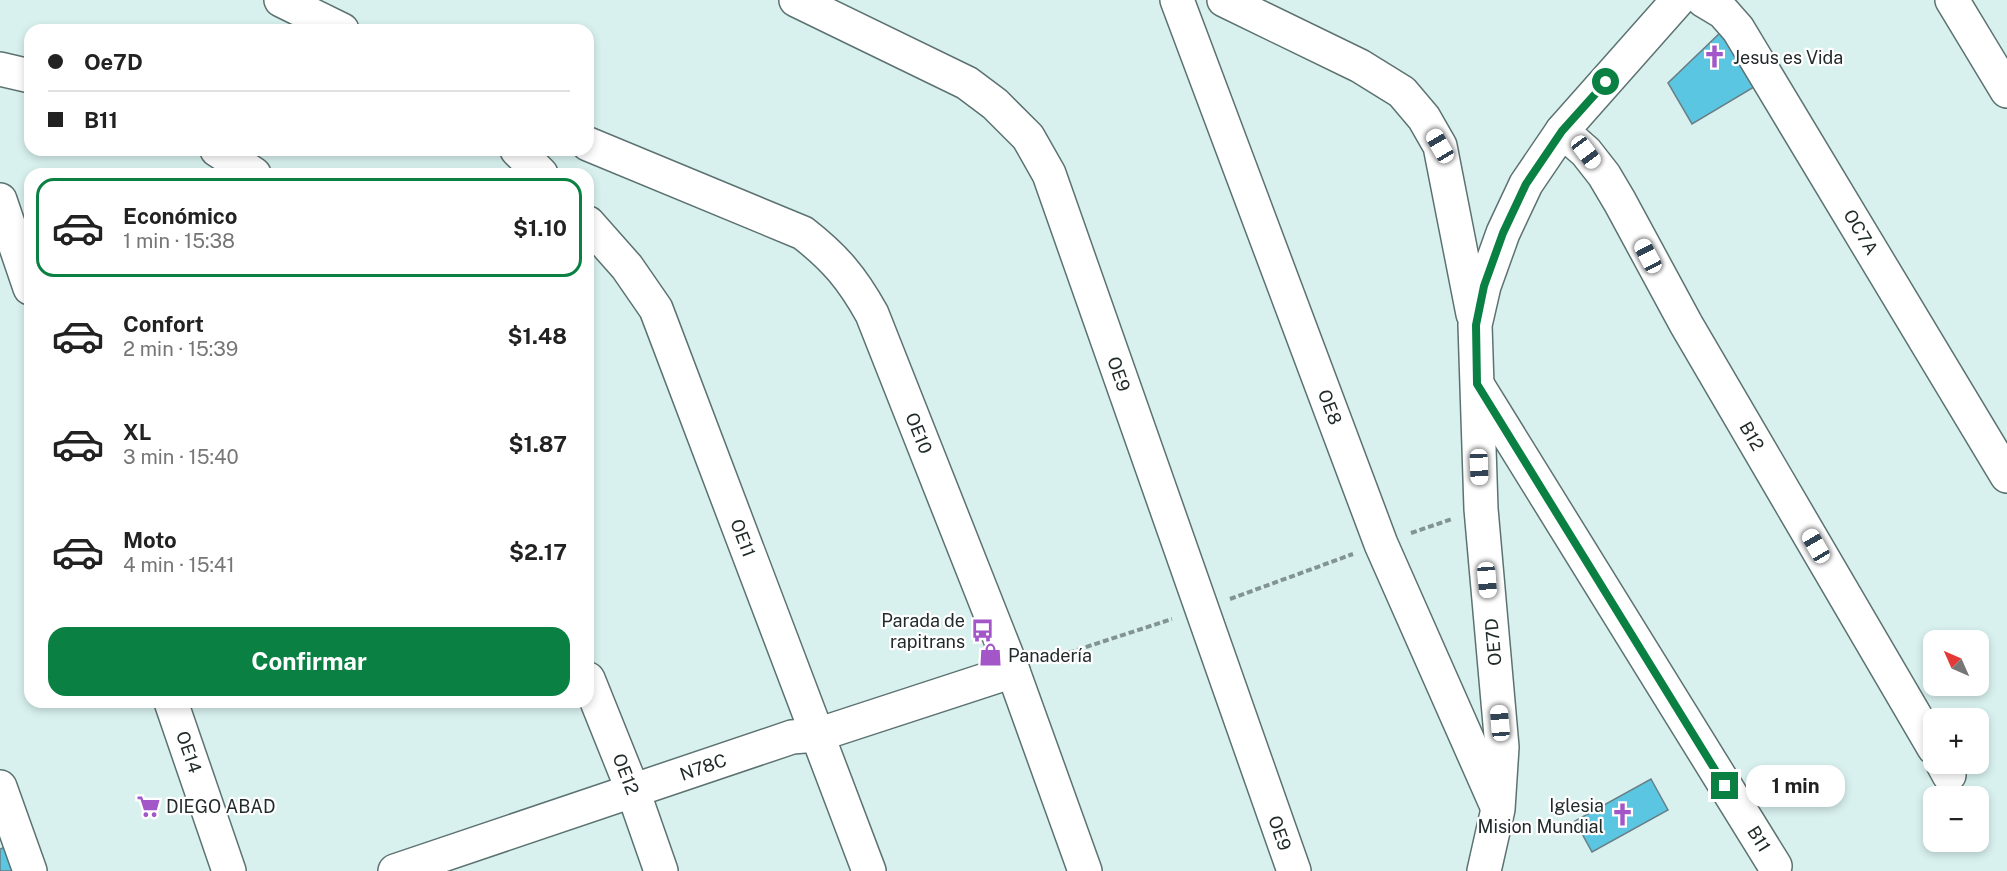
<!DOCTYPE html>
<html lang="es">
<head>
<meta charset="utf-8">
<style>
	:root { --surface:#fff; --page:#f6f6f6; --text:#222; --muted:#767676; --line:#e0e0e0; --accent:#0b8043 }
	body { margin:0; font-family:"Public Sans",sans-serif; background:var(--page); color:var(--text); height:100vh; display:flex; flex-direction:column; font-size:22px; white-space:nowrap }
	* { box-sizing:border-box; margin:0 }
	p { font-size:20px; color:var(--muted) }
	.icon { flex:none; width:33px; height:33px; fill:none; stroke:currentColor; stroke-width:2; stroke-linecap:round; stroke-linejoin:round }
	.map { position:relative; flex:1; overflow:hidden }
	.drawer { position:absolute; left:24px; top:168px; width:570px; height:540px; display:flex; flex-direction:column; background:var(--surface); border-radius:18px; box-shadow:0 3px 9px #0003 }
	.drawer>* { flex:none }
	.banner { position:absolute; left:24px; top:24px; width:570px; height:132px; border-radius:18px; box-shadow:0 3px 9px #0003; display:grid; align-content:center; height:132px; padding:0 24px; background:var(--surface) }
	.needle { width:39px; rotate:315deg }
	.controls { position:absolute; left:1923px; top:630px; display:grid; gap:12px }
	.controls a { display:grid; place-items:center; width:66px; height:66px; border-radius:12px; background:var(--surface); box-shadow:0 3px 9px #0003; font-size:30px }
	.end { position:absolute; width:27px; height:27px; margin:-14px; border:8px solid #0b8043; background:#fff; box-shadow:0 0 0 3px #fff }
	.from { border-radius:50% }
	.bubble { position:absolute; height:42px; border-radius:18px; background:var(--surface); box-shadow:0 3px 9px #0003; font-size:20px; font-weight:700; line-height:42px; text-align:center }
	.car { position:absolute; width:18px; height:36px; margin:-18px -9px; border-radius:8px; box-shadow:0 0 4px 2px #0007; background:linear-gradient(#fff 24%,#345 0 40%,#fff 0 76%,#345 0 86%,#fff 0) }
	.banner b { display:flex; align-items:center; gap:21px; height:57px; font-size:22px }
	.banner b+b { border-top:2px solid var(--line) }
	.banner i { width:15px; height:15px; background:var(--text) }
	ul { padding:10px 0 0; list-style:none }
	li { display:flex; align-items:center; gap:18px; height:99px; margin:0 12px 9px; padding:0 12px; border:3px solid transparent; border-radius:18px }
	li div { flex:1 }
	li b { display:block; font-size:22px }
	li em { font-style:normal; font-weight:700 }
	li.selected { border-color:var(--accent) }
	li>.icon { width:54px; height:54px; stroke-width:1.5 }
	.action { display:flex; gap:12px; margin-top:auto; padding:12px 24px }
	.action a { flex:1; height:69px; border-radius:18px; background:var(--accent); color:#fff; font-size:24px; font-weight:700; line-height:69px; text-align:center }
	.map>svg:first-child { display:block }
	.building { fill:#5ac6e1; stroke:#6a7f85; stroke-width:1.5 }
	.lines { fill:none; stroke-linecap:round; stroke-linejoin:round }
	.minor-casing { stroke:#5c7271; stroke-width:36 }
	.path { stroke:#829492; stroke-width:4; stroke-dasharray:6 3; stroke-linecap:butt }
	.minor { stroke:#fff; stroke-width:33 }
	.route { stroke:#0b8043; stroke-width:8 }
	.labels { text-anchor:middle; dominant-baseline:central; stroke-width:4.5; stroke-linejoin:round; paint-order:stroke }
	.poi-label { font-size:18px; fill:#212b2a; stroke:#fff; text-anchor:start }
	.street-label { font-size:18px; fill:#212b2a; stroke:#fff }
</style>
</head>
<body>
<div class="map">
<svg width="2007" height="871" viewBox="0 0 2007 871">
	<rect width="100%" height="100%" fill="#d8f1ef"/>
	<g class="building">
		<polygon points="1721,32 1754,87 1692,124 1668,83"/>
		<polygon points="1651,779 1668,810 1592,852 1575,821"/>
		<polygon points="13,844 23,871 0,871 0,849"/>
	</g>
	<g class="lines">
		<defs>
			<g id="minor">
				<polyline points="281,0 342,30"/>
				<polyline points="796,0 967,83 995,104 1028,137 1049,174 1294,871"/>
				<polyline points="1177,0 1381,544 1496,804"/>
				<polyline points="1224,0 1360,66 1402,92 1424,118 1440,146 1473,314"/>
				<polyline points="1703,0 1723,12 1738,29 2007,476"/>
				<polyline points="1952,0 2007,91"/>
				<polyline points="0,69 30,76"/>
				<polyline points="1562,131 1586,152 1604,175 1620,202 1686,324 1934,748"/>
				<path d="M588,144L803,233C835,258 852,278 872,314L1013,671L1085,871"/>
				<polyline points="217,150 254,174"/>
				<polyline points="517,150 541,174"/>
				<polyline points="0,200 30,288"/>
				<polyline points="588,223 627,267 656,309 869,871"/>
				<polyline points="1478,386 1775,866"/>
				<polyline points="588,679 633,791 661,871"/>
				<polyline points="171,702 229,871"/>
				<polyline points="1943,764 1949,775"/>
				<polyline points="0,787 30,871"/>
				<polyline points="395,871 792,737 817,735 1013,671"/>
				<polyline points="1484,871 1498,809 1502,747 1481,509 1475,325 1484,286 1503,233 1526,184 1562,131 1678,0"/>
			</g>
		</defs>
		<use href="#minor" class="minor-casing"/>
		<g class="path">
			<polyline points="1411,533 1452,519"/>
			<polyline points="1230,599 1353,554"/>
			<polyline points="1043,661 1172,619"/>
		</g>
		<use href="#minor" class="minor"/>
	</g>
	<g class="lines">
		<polyline class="route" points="1606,82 1562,131 1526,184 1503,233 1484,286 1476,325 1477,384 1725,786"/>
	</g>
	<defs>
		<symbol id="church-bare" viewBox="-9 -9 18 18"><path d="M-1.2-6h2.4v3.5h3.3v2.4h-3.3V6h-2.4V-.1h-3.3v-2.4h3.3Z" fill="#a256c8" stroke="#fff" stroke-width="2.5" paint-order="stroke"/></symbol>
		<symbol id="bus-bare" viewBox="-9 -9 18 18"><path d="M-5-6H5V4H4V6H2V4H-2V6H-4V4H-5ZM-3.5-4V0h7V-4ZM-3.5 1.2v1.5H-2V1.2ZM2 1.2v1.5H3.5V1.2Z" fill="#a256c8" stroke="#fff" stroke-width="2.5" paint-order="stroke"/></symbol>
		<symbol id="shop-bare" viewBox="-9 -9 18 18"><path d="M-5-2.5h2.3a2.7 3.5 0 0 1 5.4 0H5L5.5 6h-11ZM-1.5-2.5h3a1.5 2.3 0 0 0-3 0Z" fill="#a256c8" stroke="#fff" stroke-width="2.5" paint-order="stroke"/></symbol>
		<symbol id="supermarket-bare" viewBox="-9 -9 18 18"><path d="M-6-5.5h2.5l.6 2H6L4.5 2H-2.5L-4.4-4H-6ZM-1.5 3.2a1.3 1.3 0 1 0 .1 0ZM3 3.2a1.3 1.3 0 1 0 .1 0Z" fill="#a256c8" stroke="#fff" stroke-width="2.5" paint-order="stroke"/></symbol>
	</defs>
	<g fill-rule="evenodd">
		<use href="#church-bare" x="1698" y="40" width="33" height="33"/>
		<use href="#bus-bare" x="966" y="614" width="33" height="33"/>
		<use href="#shop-bare" x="974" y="638" width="33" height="33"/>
		<use href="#supermarket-bare" x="132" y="790" width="33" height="33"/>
		<use href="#church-bare" x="1606" y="798" width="33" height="33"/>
	</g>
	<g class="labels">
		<g class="poi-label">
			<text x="1733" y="57">Jesus es Vida</text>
			<text x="965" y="620" text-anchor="end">Parada de<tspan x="965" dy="21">rapitrans</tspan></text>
			<text x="1008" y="655">Panadería</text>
			<text x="1604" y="805" text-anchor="end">Iglesia<tspan x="1604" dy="21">Mision Mundial</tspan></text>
			<text x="166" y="806">DIEGO ABAD</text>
		</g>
		<g class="street-label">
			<text transform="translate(1861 232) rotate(59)">OC7A</text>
			<text transform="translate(1119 374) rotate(71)">OE9</text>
			<text transform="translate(1330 407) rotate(69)">OE8</text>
			<text transform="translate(919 433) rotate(68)">OE10</text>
			<text transform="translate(1752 436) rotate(60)">B12</text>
			<text transform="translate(743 538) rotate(69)">OE11</text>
			<text transform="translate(1493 642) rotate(-95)">OE7D</text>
			<text transform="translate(189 752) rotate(71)">OE14</text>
			<text transform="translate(703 767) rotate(-19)">N78C</text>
			<text transform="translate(626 774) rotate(69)">OE12</text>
			<text transform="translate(1280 833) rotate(71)">OE9</text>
			<text transform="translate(1759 839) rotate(58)">B11</text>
		</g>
	</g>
</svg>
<div class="controls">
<a><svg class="needle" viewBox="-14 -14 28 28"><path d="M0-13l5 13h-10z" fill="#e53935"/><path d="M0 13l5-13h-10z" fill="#767676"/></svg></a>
<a>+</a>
<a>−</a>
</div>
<i class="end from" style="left:1606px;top:82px"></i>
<i class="end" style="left:1725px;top:786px"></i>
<div class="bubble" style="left:1746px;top:765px;width:99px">1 min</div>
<i class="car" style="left:1440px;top:146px;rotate:330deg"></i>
<i class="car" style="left:1586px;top:152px;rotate:143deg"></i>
<i class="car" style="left:1648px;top:256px;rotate:332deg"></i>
<i class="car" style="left:1479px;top:467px;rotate:178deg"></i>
<i class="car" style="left:1816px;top:546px;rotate:330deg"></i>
<i class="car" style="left:1487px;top:580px;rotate:175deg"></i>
<i class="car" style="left:1500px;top:723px;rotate:355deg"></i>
<div class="banner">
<b><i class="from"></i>Oe7D</b>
<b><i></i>B11</b>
</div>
<section class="drawer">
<ul>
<li class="selected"><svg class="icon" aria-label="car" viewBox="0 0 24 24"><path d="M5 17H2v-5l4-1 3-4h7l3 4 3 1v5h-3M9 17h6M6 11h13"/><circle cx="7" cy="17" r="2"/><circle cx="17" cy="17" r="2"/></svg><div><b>Económico</b><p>1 min · 15:38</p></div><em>$1.10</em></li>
<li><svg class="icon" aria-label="car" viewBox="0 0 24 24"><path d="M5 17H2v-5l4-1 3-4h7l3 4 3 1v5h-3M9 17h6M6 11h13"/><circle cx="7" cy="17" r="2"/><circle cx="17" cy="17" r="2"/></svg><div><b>Confort</b><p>2 min · 15:39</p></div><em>$1.48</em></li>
<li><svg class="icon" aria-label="car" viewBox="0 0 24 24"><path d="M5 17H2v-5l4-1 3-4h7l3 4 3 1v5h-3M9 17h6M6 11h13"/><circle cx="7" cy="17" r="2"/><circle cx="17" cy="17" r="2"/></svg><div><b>XL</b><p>3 min · 15:40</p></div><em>$1.87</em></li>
<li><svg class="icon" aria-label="car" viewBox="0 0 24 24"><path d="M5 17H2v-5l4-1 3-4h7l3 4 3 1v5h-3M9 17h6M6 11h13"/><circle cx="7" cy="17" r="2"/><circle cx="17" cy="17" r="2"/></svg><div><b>Moto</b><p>4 min · 15:41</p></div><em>$2.17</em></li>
</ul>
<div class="action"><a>Confirmar</a></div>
</section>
</div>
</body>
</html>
